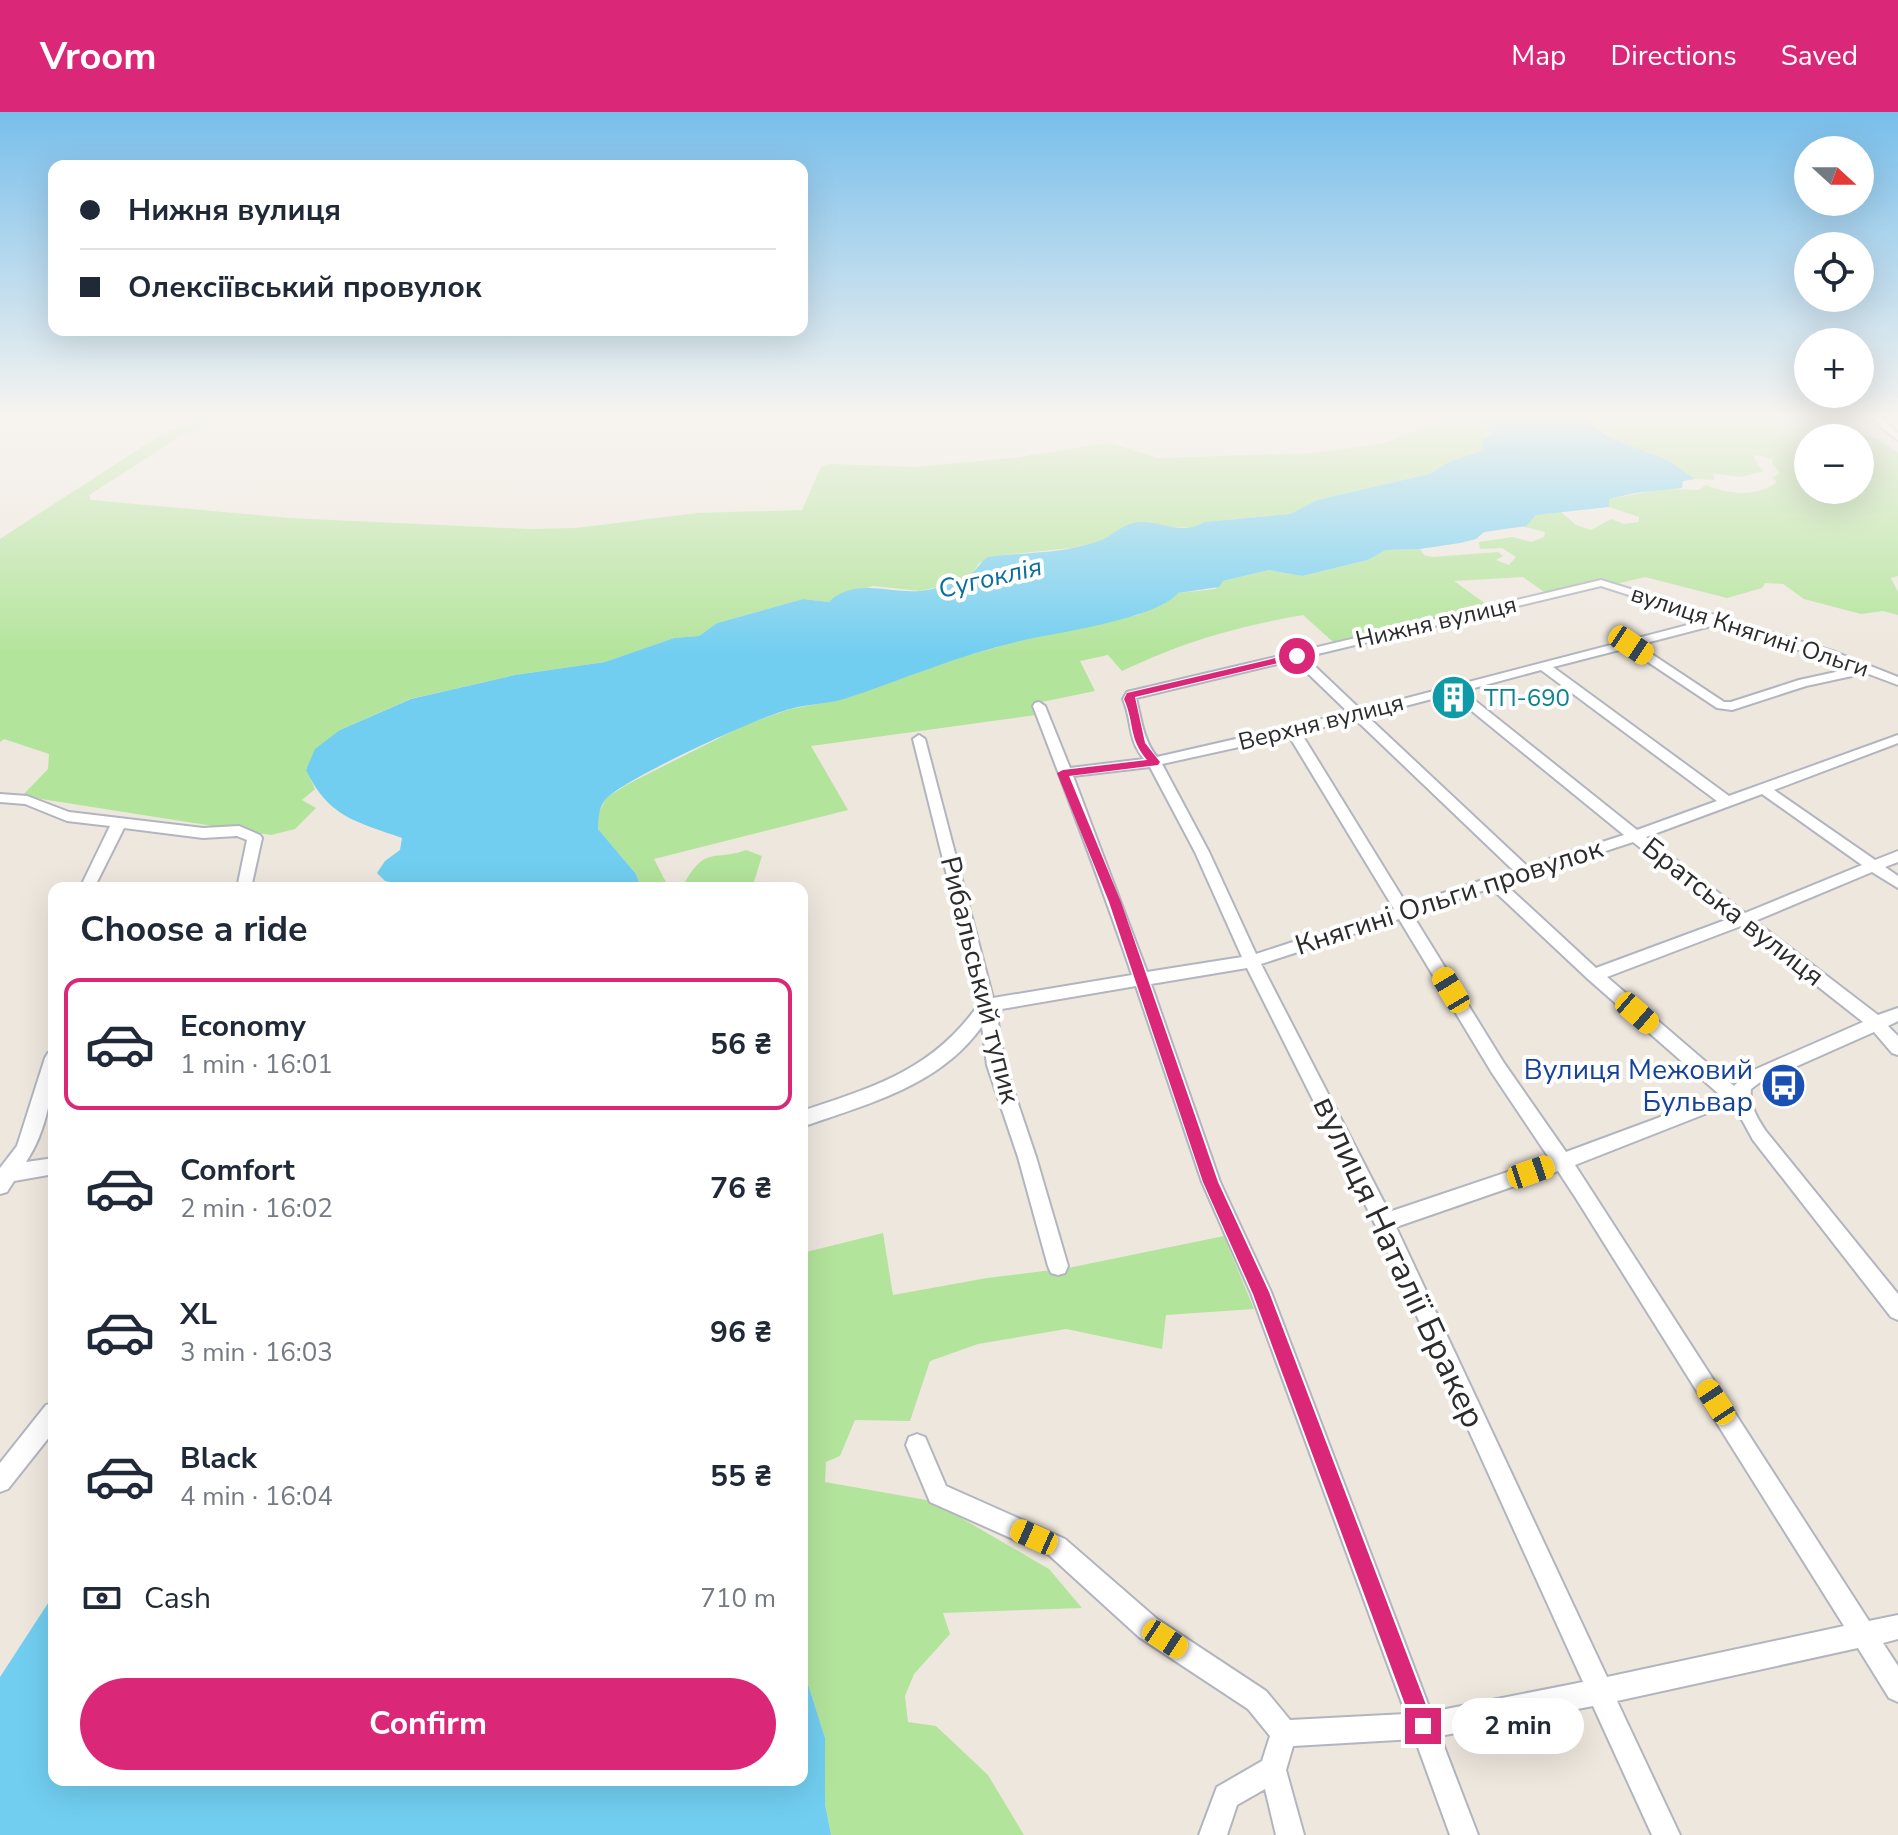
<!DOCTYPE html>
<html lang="en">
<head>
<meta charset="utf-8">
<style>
	:root { --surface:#fff; --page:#f2f2f3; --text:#1f2937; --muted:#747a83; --line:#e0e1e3; --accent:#db2777 }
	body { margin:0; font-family:"Nunito Sans",sans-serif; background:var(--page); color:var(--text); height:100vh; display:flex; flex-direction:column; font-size:30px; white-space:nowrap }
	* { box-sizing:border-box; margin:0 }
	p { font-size:26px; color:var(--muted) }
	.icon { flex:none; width:44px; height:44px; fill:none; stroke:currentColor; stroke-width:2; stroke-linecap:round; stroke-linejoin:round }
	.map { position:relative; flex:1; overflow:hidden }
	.panel { position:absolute; left:48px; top:770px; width:760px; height:904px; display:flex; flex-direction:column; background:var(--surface); border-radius:16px; box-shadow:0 8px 32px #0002 }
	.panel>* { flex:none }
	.banner { position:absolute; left:48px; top:48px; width:760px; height:176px; border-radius:16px; box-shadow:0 8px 32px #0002; display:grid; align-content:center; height:176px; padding:0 32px; background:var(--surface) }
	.needle { width:52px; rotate:111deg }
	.controls { position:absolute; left:1794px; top:24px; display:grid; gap:16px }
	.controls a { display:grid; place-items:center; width:80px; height:80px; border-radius:50%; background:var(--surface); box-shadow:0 8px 32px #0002; font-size:40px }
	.end { position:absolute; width:36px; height:36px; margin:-18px; border:10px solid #db2777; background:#fff; box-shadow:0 0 0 4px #fff }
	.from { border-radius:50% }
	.bubble { position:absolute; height:56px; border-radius:28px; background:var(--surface); box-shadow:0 8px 32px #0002; font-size:26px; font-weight:700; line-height:56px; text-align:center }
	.car { position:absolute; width:24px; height:48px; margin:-24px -12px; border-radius:10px; box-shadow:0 0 6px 2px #0007; background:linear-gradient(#f5c518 24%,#345 0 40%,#f5c518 0 76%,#345 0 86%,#f5c518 0) }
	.banner b { display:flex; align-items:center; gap:28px; height:76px; font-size:30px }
	.banner b+b { border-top:2px solid var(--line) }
	.banner i { width:20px; height:20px; background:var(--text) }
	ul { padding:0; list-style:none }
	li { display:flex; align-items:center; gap:24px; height:132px; margin:0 16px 12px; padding:0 16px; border:4px solid transparent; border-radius:16px }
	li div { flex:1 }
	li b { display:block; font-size:30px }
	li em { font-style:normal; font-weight:700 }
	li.on { border-color:var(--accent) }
	li>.icon { width:72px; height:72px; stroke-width:1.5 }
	h2 { padding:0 32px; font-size:36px; line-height:96px }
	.pay { display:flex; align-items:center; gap:20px; height:88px; padding:0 32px; font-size:30px }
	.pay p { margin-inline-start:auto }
	.primary-button { display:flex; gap:16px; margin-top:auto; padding:16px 32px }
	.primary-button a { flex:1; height:92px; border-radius:48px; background:var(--accent); color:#fff; font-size:32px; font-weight:700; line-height:92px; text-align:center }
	header { display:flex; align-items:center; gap:48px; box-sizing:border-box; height:112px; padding:0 40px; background:var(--accent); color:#fff }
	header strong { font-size:38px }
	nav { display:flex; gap:44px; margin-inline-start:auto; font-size:28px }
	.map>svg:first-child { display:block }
	.green { fill:#b3e49b; fill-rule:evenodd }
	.water { fill:#71cef0 }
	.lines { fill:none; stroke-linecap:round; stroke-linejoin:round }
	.minor-casing { stroke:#b2b5bf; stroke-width:4 }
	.minor { fill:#fff; fill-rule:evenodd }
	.route { fill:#db2777 }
	.labels { text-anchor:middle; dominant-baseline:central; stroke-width:8; stroke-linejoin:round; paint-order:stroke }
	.far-street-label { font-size:24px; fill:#2c2c2c; stroke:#fff }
	.far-culture-label { font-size:24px; fill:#0d838f; stroke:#fff; text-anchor:start }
	.far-water-label { font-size:26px; font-style:italic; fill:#0c6d9f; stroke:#fff }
	.street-label { font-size:28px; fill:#2c2c2c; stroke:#fff }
	.transit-label { font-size:28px; fill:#164399; stroke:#fff; text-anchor:end }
	.near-street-label { font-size:34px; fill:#2c2c2c; stroke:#fff }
</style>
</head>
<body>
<header>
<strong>Vroom</strong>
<nav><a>Map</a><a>Directions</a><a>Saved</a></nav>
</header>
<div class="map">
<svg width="1898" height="1723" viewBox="0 0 1898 1723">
	<rect width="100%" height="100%" fill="#eee7de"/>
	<g class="green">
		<polygon points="208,302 226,302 181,324 89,383 91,388 289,406 529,417 576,416 698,401 802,398 821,355 830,352 915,355 1012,346 1108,331 1158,346 1312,341 1382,332 1435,310 1446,302 1477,302 1494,322 1484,338 1449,350 1429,362 1317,388 1290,402 1204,410 1194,416 1171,415 1072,436 1004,443 979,451 973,461 942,474 920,479 873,474 829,490 803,487 717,511 699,524 674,526 605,550 515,563 410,587 340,618 306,657 315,677 302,688 316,696 295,717 271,723 22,684 48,657 49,642 4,627 0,630 0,427 159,324"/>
		<path d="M1584,302H1840L1843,313L1882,330L1898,341V464L1891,466L1898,480V503L1883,499L1861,502L1804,487L1783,472L1765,471L1762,476L1727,486L1645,465L1554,487L1523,465L1454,469L1497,500L1341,537L1303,503C1235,515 1185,529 1122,559L1108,543L1080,549L1095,579L1032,592L1036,603L811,634L848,698L654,747L669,776H641L636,762L598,717L599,700L606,686L628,672L745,613L790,597L839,588L963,545L1021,528L1138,503L1178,481L1215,477L1223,469L1269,458L1302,464L1368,448L1386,438L1420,437L1424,443L1432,445L1498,440L1503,444L1496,448L1509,453L1516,445L1502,436L1480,437L1479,430L1513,425L1531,430L1544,425L1545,420L1521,414L1526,413L1536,403L1560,399L1576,413L1591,418L1611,407L1624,412L1639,410V405L1609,395V387L1665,377L1699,378L1706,373C1729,382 1756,386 1777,370L1773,366L1780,361L1772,352L1773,347L1757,343L1753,345L1763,359L1741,365L1713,361L1714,368L1695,367L1668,350L1621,331L1588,309ZM1808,326H1860V378H1808Z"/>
		<path d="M746,738L762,744L752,776H698L699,771L685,770C707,733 713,750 746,738Z"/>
		<polygon points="883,1121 893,1183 987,1166 1068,1156 1224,1124 1254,1197 1166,1203 1162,1237 1066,1217 978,1232 930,1249 910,1309 855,1308 840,1344 826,1350 825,1370 932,1389 1049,1457 1082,1496 943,1501 950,1522 914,1562 905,1584 908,1610 936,1614 988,1663 1024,1723 831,1723 825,1692 825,1626 802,1553 802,1141"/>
	</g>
	<g class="water">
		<path d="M1477,302H1584C1601,330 1641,335 1668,349C1677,354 1686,361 1695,367L1683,369L1682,376L1635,381L1609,387V395L1536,403L1526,414L1484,420L1476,427L1460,431L1420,437L1386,438L1368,448L1302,464L1269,458L1223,469L1219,475L1178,481C1156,507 1060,520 1024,528C962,542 904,567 844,587C827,592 808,592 790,597C761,604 621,668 605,688C598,697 599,706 598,717L636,762L641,776H417L385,769L377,761L385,749L400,738L402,726C357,710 328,705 306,658L315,637L340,618L411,587L515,563L605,550L674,526L699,524L717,511L803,487L829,490C855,465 890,482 921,479C936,477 957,471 970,463C977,458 980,450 988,445C1025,440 1063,442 1099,429C1116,423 1123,409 1144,410C1165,411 1184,423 1204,410L1290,402L1317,388L1429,362L1449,350L1484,338L1483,329L1493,321Z"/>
		<polygon points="54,1482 54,1668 802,1668 802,1553 825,1626 825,1692 831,1723 0,1723 0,1565"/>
	</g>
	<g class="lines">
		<defs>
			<g id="minor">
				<polygon points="1874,302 1882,302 1887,312 1898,321 1898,328 1880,315"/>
				<path d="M1601,468L1835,540L1898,565V573L1866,561L1806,574L1732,598L1717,596L1627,536L1553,555L1729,684L1898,623V631L1774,678L1875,748L1898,739V750L1885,755L1898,764V776L1872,760L1755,809L1878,903L1898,896V909L1888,914L1898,924V943L1892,941L1874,920L1759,971L1751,977C1749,993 1757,1005 1765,1018L1898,1182V1208L1891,1205L1753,1028L1735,995L1710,1000L1575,1053L1869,1509L1898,1503V1527L1883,1531L1898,1554V1590L1889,1586L1858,1536L1617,1589L1680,1723H1652L1593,1594L1440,1624L1478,1723H1450L1415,1627L1293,1634L1286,1658L1304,1723H1276L1265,1677L1237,1693L1227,1723H1199L1217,1675L1262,1649L1270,1624L1248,1597L1139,1525L1049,1443L930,1390L906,1333L909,1325L917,1322L925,1325L946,1374L1065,1427L1157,1507L1266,1579L1290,1608L1406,1602L1251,1181L1202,1070L1136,874L996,898L1005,953L1036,1045L1068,1154L1065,1161L1058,1163L1051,1161L1048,1154L1018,1045L987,953L982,914C940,974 867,992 802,1015V999C874,975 933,958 979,892L913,627L919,623L925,627L993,886L1132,863C1101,771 1067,683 1033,594L1035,591L1039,590L1045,594L1070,656L1144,647C1127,626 1133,611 1123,587L1127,580ZM1601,474L1707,508L1361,598L1305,545ZM1719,512L1854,556L1799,568L1731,590H1724L1638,533ZM1294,548L1349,601L1157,645C1143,628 1141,606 1136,586ZM1541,558L1717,689L1637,718L1463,579ZM1451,582L1624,723L1527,754L1367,604ZM1355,607L1513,758L1407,793L1301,621ZM1289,624L1394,797L1256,842L1209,740L1162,652ZM1150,655L1195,740L1242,845L1147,860L1073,664ZM1762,682L1862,753L1745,801L1646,725ZM1633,730L1731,806L1596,856L1505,772ZM1491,776L1588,867L1720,983L1566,1040L1504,951L1412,802ZM1399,807L1492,961L1549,1046L1389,1100L1261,852ZM1741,814L1863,910L1747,961L1734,974L1607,865ZM1247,856L1377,1116L1583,1570L1431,1600L1271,1180L1220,1070L1151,872ZM1558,1059L1577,1088L1844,1514L1607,1565L1396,1115Z"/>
				<polygon points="0,682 27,684 69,700 203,716 239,714 260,723 262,726 251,776 237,776 247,728 237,724 203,726 124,716 94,776 80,776 110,714 67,709 25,692 0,690"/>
				<path d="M54,939C54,976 47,1019 26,1050L54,1046V1062L14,1069L7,1080L0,1082V1056L17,1034L45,946L48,941Z"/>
				<polygon points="54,1290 54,1319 8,1377 0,1380 0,1351 46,1293"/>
			</g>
		</defs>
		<use href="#minor" class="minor-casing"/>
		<use href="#minor" class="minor"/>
	</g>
	<linearGradient id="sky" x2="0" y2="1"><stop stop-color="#78beeb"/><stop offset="0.56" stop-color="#f7f4f0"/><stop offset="1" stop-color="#f7f4f0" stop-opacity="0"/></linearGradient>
	<rect width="1898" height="543" fill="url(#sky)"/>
	<path class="route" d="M1297,541L1300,546L1135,585L1145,631L1160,650L1158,653L1069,664L1121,790L1218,1070L1269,1180L1434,1614L1431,1621L1423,1624L1416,1621L1413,1614L1253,1182L1203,1070L1109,790L1057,661L1063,658L1147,648C1128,625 1135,612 1124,587L1127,581Z"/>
	<defs>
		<symbol id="building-disc" viewBox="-11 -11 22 22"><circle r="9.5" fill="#0f9aa8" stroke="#fff"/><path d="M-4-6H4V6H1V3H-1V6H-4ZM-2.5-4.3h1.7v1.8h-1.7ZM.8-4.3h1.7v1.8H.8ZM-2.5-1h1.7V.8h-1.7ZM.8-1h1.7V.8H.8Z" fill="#fff"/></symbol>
		<symbol id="bus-disc" viewBox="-11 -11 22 22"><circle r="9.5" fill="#1a4fb4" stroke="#fff"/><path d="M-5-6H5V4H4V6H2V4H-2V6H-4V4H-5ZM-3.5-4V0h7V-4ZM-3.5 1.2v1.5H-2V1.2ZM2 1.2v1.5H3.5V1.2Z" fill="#fff"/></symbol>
	</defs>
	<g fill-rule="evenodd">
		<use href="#building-disc" x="1428" y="560" width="51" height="51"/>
		<use href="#bus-disc" x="1758" y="948" width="51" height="51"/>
	</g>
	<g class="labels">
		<g class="far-street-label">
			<text transform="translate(1436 510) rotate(-13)">Нижня вулиця</text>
			<text transform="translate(1750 519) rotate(18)">вулиця Княгині Ольги</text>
			<text transform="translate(1321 610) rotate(-14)">Верхня вулиця</text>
		</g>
		<g class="far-culture-label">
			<text x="1484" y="586">ТП-690</text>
		</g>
		<g class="far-water-label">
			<text transform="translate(990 466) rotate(-13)">Сугоклія</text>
		</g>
		<g class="street-label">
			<text transform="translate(1449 785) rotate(-18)">Княгині Ольги провулок</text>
			<text transform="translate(1733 800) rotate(38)">Братська вулиця</text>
			<text transform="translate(980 868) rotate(76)">Рибальський тупик</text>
		</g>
		<g class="transit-label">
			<text x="1753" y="958">Вулиця Межовий<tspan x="1753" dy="32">Бульвар</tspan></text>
		</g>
		<g class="near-street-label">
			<text transform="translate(1399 1150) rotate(65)">вулиця Наталії Бракер</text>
		</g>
	</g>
</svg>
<div class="controls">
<a><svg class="needle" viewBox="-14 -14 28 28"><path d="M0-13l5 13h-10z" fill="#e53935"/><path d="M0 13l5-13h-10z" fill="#747a83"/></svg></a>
<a><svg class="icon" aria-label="locate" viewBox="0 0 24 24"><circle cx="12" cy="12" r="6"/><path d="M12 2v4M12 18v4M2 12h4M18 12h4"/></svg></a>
<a>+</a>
<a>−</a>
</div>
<i class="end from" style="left:1297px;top:544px"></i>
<i class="end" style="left:1423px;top:1614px"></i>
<div class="bubble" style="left:1452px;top:1586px;width:132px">2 min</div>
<i class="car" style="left:1631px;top:533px;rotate:124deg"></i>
<i class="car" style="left:1451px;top:878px;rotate:329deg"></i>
<i class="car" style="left:1637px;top:901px;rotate:131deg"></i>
<i class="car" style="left:1531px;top:1060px;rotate:71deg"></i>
<i class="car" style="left:1716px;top:1290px;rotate:327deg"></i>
<i class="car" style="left:1034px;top:1425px;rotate:294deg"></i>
<i class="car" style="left:1165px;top:1527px;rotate:123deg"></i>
<div class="banner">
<b><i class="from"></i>Нижня вулиця</b>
<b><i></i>Олексіївський провулок</b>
</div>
<section class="panel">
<h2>Choose a ride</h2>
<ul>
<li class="on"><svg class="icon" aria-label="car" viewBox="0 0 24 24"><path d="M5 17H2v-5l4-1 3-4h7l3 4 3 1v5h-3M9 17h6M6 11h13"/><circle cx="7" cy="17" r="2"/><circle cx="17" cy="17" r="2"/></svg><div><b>Economy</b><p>1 min · 16:01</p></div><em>56 ₴</em></li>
<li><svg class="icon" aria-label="car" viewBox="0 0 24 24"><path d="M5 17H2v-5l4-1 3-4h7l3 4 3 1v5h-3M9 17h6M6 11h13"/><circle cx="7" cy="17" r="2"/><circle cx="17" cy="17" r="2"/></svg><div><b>Comfort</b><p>2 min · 16:02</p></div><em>76 ₴</em></li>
<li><svg class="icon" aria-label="car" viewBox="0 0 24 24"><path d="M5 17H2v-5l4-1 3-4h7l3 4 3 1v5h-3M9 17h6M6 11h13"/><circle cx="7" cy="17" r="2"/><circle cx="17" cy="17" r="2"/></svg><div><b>XL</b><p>3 min · 16:03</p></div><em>96 ₴</em></li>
<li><svg class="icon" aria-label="car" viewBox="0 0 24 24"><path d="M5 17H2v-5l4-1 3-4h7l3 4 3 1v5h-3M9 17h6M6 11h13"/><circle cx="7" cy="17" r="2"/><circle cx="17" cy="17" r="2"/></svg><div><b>Black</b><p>4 min · 16:04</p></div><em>55 ₴</em></li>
</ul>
<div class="pay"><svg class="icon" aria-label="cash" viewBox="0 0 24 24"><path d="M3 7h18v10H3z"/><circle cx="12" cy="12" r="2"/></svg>Cash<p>710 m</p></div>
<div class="primary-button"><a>Confirm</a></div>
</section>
</div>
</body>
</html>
